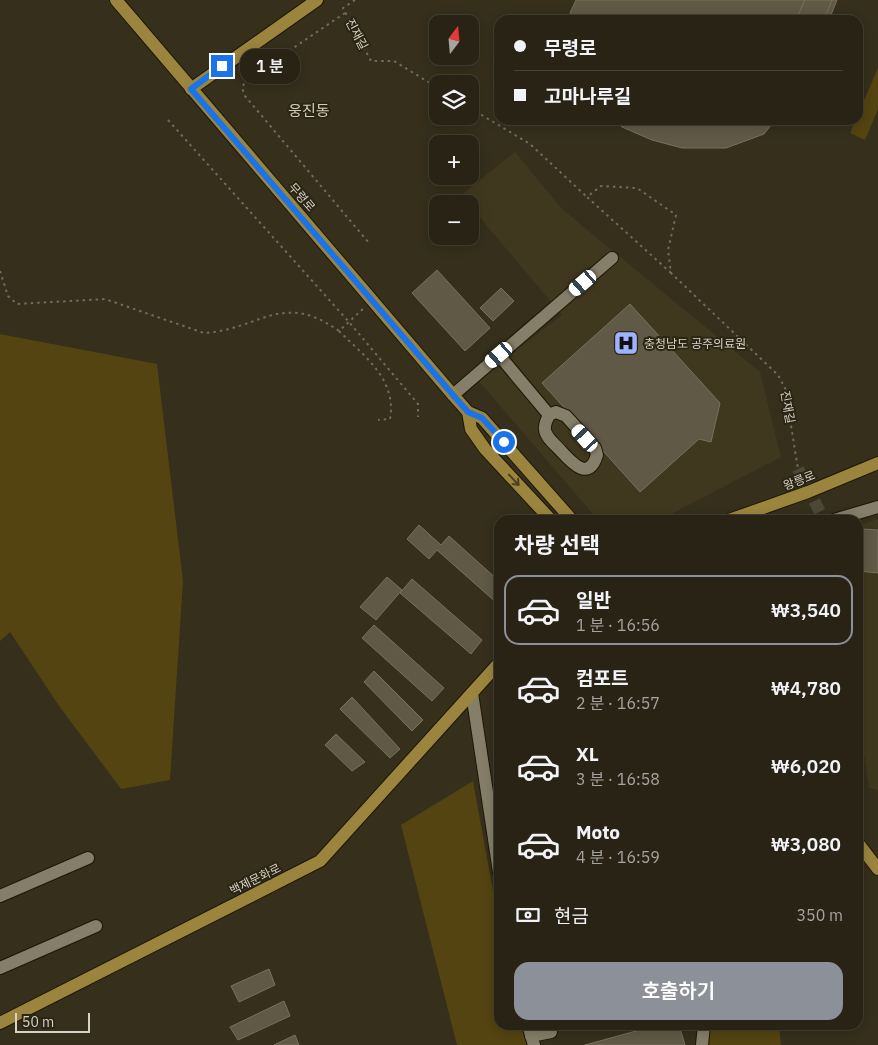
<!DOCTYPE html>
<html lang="ko">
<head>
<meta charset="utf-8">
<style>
	:root { --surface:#282315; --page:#302b1e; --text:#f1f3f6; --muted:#a5a4a0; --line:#444034; --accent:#8c9099 }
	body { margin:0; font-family:"IBM Plex Sans","Noto Sans KR",sans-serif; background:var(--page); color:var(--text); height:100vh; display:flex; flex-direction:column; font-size:19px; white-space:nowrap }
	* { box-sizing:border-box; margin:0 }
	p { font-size:16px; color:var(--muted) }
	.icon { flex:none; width:28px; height:28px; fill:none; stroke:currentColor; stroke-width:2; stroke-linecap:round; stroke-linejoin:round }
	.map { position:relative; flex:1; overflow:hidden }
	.side { position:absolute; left:494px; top:515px; width:369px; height:515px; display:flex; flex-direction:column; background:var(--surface); border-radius:15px; box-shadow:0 2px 12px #0003,0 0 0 1px var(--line) }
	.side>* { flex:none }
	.hud { position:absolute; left:494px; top:15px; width:369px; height:110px; border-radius:15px; box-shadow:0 2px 12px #0003,0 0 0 1px var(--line); display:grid; align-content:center; height:110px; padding:0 20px; background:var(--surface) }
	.needle { width:32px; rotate:16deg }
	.fabs { position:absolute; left:429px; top:15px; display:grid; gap:10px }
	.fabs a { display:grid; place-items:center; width:50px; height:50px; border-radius:10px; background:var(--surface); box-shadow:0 2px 12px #0003,0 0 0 1px var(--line); font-size:25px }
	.scale { position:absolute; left:15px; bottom:12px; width:75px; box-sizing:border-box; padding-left:5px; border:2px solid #d6d2c7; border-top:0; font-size:14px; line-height:18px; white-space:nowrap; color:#d6d2c7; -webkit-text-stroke:4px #2b2513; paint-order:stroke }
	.end { position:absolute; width:22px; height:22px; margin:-11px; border:6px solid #1a73e8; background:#fff; box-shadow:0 0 0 2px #fff }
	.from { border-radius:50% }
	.bubble { position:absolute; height:35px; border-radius:15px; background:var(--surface); box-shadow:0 2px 12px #0003,0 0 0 1px var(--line); font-size:16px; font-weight:600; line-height:35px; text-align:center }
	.car { position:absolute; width:15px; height:30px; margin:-15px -8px; border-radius:6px; box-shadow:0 0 4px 1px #0007; background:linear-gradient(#fff 24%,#345 0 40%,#fff 0 76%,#345 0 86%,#fff 0) }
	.hud b { display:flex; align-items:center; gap:18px; height:48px; font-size:19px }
	.hud b+b { border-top:1px solid var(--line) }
	.hud i { width:12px; height:12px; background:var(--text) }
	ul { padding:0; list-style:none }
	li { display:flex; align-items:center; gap:15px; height:70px; margin:0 10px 8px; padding:0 10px; border:2px solid transparent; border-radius:15px }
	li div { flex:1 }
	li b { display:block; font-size:19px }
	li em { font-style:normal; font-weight:600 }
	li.active { border-color:var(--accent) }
	li>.icon { width:45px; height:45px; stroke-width:1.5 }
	h2 { padding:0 20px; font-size:22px; line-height:60px }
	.pay { display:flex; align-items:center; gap:12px; height:55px; padding:0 20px; font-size:19px }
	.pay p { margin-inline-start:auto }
	.button { display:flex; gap:10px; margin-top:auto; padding:10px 20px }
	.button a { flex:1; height:58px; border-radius:15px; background:var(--accent); color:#fff; font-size:20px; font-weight:600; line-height:58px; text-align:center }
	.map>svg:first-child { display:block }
	.built { fill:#40381e }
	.green { fill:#534411 }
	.building { fill:#605946; stroke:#78715d }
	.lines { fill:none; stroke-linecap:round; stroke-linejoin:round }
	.minor-tunnel { stroke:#4d4736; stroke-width:12; stroke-dasharray:12 6; stroke-linecap:butt }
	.minor-casing { stroke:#1d1705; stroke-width:14 }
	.major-casing { stroke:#1d1705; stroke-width:14 }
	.path { stroke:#716c5c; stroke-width:2; stroke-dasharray:2.5 4; stroke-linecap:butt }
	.minor { stroke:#857e69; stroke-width:12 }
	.major { stroke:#9b853e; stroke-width:12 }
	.oneway { stroke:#4d4220 }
	.route { stroke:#1a73e8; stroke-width:6 }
	.labels { text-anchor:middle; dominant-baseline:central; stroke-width:4; stroke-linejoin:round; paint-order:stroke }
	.street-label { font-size:12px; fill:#d6d2c7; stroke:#2b2513 }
	.poi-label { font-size:12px; fill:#d6d2c7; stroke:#2b2513; text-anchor:start }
	.quarter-label { font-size:15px; fill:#d4ccb5; stroke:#2b2513 }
</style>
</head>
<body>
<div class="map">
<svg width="878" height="1045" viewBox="0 0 878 1045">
	<rect width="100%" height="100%" fill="#352f1c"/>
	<g class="built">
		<polygon points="515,152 562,209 760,372 781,457 660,520 598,520 478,380 562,315 461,195"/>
		<polygon points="878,519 878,790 869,788 858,714 858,526"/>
	</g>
	<g class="green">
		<polygon points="878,68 878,109 865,140 850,133"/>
		<polygon points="0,334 157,364 183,581 170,780 121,789 59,706 10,632 0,641"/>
		<polygon points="473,781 499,924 499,1025 521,1025 529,1045 457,1045 401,825"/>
		<polygon points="700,1025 779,1025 781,1045 701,1045 697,1032"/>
	</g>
	<g class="building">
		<polygon points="576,0 837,0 829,20 571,20 570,13"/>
		<polygon points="805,0 832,0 824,20 796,20"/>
		<polygon points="616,120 775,120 764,134 726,148 682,148 652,140 622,127"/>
		<polygon points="437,270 490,328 465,351 412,293"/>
		<polygon points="501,288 514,301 493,321 480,308"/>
		<polygon points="630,304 720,403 711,442 699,439 640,492 542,383"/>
		<polygon points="419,525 441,545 449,536 499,581 499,605 437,550 429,559 407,539"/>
		<polygon points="862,529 878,530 878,573 859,571"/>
		<polygon points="387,577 402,590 376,620 360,607"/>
		<polygon points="412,579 482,640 471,654 400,593"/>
		<polygon points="374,625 444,688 432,701 362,638"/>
		<polygon points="374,671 423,720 412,731 364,682"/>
		<polygon points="352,697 400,749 390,758 340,709"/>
		<polygon points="336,734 365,762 352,771 325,745"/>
		<polygon points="269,969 275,985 239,1002 231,986"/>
		<polygon points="284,1001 290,1016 238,1040 230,1027"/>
		<polygon points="658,1025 679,1025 685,1045 585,1045"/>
		<polygon points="295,1035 299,1045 274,1045"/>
	</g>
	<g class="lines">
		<polyline class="minor-tunnel" points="798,469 824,520"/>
		<defs>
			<g id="minor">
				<polyline points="499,355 549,415"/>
				<polyline points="453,395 612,258"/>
				<path d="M556,412L566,416L595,448L597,455C589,482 572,463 561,451C556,445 546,438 545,430C544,424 547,420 549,415Z"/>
				<polyline points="834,520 878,507"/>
				<polyline points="472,693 499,872"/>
				<polyline points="0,896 88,858"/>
				<polyline points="0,968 96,926"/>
				<polyline points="528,1025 534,1045"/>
				<polyline points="531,1036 551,1032 549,1025"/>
				<polyline points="702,1045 704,1025"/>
			</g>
			<g id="major">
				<polyline points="116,0 453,395 468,412 482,418 572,520"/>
				<polyline points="191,89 317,0"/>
				<polyline points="468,412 471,429 485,449 551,520"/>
				<polyline points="729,520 808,492 878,463"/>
				<polyline points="858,843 878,869"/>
				<polyline points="0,1023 320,861 499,663"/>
			</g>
		</defs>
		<use href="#minor" class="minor-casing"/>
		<use href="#major" class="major-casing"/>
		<g class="path">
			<polyline points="355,0 343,8 371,61 394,61 438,88"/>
			<polyline points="345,13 246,80 242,88 245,96 369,243"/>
			<polyline points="470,108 530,144 587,197"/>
			<polyline points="168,120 349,322 418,404 418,417"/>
			<path d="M0,271L8,296L17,304L105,299L204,333C259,330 282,290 339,331L365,307"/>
			<polyline points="671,273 587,197 601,186 637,188 676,215 668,250 671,273 778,375 785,388 798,469"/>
			<path d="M339,331C364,356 397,379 390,419L378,420"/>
		</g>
		<use href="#minor" class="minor"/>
		<use href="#major" class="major"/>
	</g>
	<defs><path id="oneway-shaft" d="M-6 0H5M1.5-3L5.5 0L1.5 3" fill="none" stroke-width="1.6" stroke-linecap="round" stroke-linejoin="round" transform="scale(1.25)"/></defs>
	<use class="oneway" href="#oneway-shaft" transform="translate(514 480) rotate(47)"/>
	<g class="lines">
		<polyline class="route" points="222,66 191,89 453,395 468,412 482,418 504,442"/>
	</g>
	<defs>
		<symbol id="hospital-square" viewBox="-11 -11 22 22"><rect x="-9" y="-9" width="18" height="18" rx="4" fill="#9eb3fd" stroke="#2b2513"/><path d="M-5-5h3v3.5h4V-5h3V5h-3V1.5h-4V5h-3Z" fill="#111"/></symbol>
	</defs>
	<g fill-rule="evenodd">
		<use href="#hospital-square" x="612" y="329" width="28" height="28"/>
	</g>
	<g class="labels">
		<g class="street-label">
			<text transform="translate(357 34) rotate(62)">진재길</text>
			<text transform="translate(302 197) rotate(49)">무령로</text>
			<text transform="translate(788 407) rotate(80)">진재길</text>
			<text transform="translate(799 480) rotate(-21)">왕릉로</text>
			<text transform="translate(255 879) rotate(-26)">백제문화로</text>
		</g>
		<g class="poi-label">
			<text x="644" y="343">충청남도 공주의료원</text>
		</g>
		<g class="quarter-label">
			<text x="309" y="110">웅진동</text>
		</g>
	</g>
</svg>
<div class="fabs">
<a><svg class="needle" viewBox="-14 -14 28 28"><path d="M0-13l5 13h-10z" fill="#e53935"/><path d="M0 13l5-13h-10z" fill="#a5a4a0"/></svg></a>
<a><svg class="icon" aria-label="layers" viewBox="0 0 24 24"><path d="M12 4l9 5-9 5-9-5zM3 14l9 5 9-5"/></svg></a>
<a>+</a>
<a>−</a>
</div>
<div class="scale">50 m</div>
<i class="end from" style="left:504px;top:442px"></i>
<i class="end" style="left:222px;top:66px"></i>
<div class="bubble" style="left:240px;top:49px;width:60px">1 분</div>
<i class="car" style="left:583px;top:283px;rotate:229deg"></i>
<i class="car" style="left:499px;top:355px;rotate:229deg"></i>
<i class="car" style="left:585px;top:438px;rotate:318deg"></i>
<div class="hud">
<b><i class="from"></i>무령로</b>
<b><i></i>고마나루길</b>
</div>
<section class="side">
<h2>차량 선택</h2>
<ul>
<li class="active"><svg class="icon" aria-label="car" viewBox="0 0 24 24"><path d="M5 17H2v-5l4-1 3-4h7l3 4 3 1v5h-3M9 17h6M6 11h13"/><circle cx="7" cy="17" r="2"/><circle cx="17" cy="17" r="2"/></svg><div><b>일반</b><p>1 분 · 16:56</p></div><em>₩3,540</em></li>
<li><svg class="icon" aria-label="car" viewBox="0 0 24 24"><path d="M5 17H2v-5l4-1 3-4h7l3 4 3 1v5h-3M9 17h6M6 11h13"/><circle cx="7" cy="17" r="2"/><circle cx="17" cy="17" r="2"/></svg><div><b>컴포트</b><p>2 분 · 16:57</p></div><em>₩4,780</em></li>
<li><svg class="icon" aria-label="car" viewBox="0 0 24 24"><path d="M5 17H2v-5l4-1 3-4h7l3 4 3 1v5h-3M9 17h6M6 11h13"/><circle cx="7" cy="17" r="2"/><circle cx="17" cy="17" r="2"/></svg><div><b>XL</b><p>3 분 · 16:58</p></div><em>₩6,020</em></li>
<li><svg class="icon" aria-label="car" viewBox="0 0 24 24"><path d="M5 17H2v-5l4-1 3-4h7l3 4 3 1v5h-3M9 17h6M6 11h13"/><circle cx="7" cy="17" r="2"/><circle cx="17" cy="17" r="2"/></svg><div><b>Moto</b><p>4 분 · 16:59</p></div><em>₩3,080</em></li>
</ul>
<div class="pay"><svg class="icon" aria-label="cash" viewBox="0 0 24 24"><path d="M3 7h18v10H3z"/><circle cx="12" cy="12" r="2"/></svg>현금<p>350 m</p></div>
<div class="button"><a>호출하기</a></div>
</section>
</div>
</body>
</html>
